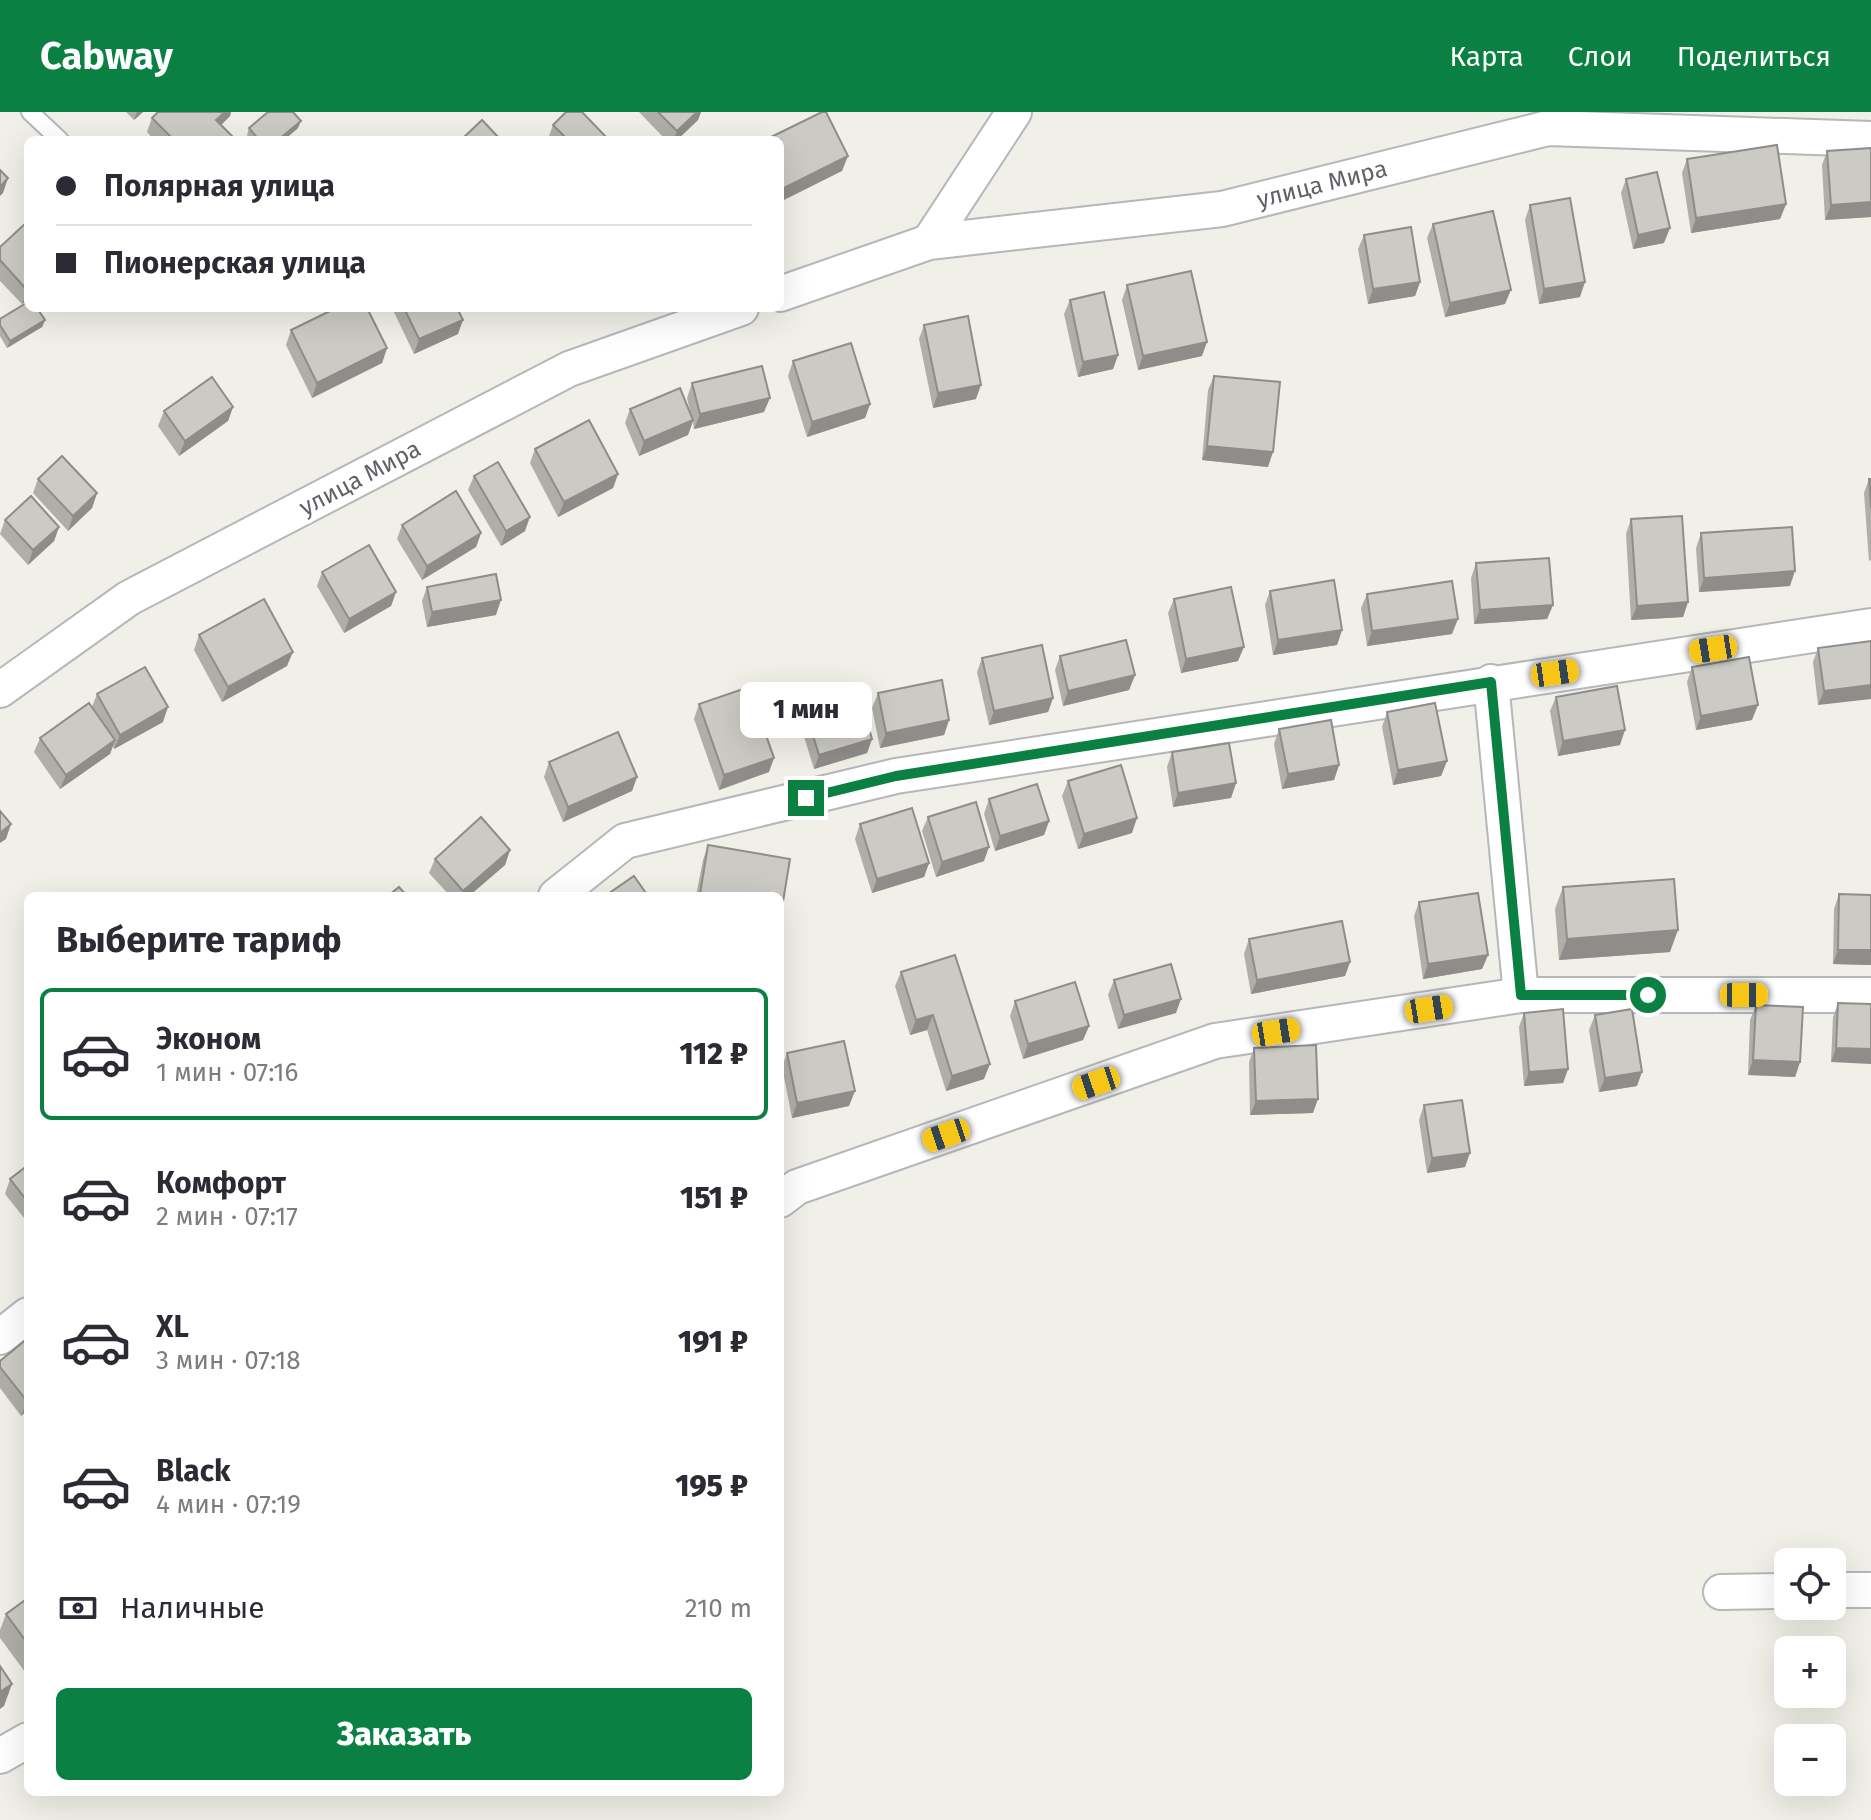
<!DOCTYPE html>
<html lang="ru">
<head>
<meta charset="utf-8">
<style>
	:root { --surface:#fff; --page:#f7f7f7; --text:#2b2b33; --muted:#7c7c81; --line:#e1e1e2; --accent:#0b8043 }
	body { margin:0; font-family:"Fira Sans",sans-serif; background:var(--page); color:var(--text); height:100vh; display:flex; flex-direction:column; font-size:30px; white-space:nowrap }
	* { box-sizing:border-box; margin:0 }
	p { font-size:26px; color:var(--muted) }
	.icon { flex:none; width:44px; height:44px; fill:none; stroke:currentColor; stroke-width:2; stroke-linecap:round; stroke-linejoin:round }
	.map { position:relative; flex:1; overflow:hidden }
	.side { position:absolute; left:24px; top:780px; width:760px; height:904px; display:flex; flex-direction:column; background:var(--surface); border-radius:12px; box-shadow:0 8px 32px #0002 }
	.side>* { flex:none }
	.guide { position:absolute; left:24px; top:24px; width:760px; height:176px; border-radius:12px; box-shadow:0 8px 32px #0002; display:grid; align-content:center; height:176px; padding:0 32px; background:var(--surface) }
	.buttons { position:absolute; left:1774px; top:1436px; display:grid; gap:16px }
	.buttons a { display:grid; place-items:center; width:72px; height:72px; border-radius:12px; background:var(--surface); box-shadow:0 8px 32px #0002; font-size:40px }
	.end { position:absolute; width:36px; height:36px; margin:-18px; border:10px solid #0b8043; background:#fff; box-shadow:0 0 0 4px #fff }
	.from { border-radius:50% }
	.bubble { position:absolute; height:56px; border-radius:12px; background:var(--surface); box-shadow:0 8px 32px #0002; font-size:26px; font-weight:800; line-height:56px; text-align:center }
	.car { position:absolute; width:24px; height:48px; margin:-24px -12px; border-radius:10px; box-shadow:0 0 6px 2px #0007; background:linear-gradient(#f5c518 24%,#345 0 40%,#f5c518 0 76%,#345 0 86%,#f5c518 0) }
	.guide b { display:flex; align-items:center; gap:28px; height:76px; font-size:30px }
	.guide b+b { border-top:2px solid var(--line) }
	.guide i { width:20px; height:20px; background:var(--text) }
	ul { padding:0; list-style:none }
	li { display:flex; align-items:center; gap:24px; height:132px; margin:0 16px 12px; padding:0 16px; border:4px solid transparent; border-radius:12px }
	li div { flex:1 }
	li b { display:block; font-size:30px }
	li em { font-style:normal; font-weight:800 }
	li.active { border-color:var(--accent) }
	li>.icon { width:72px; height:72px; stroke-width:1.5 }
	h2 { padding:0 32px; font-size:36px; line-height:96px }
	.pay { display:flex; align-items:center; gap:20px; height:88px; padding:0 32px; font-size:30px }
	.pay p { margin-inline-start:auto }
	.primary-button { display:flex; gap:16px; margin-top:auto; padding:16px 32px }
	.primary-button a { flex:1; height:92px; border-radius:12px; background:var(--accent); color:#fff; font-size:32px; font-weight:800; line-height:92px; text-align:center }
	header { display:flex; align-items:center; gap:48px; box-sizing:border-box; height:112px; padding:0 40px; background:var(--accent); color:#fff }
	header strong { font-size:38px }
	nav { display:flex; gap:44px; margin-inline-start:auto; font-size:28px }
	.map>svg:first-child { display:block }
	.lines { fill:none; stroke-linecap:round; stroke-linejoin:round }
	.service-casing { stroke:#b5b7bb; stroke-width:20 }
	.minor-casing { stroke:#b5b7bb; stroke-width:38 }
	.service { stroke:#fff; stroke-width:16 }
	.minor { stroke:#fff; stroke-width:34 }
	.wall { fill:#afaea9 }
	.shaded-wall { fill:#8e8d89 }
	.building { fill:#cbcac4; stroke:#8e8d89; stroke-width:2 }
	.route { stroke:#0b8043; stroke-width:10 }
	.labels { text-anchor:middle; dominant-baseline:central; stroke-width:7; stroke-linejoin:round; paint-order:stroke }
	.street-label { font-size:24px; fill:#5f6266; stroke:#fff }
</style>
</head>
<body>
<header>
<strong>Cabway</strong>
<nav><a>Карта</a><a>Слои</a><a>Поделиться</a></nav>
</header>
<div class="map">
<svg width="1871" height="1708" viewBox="0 0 1871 1708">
	<rect width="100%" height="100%" fill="#f0efe8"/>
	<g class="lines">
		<defs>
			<polyline id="service" points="30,0 60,28"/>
			<g id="minor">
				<polyline points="929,130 1014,0"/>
				<polyline points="780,182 929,130 1222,97 1548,16 1871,27"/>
				<polyline points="1491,570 1521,883"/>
				<polyline points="0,578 129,486 569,257 741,196"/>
				<polyline points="556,784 625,729 896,664 1871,514"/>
				<polyline points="780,1088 797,1075 1215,929 1521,883 1871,883"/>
				<polyline points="0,1225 28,1203"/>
				<polyline points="1832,1478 1871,1478"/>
				<polyline points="1721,1480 1788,1479"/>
				<polyline points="0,1644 28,1628"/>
			</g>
		</defs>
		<use href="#service" class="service-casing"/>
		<use href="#minor" class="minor-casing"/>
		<use href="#service" class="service"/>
		<use href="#minor" class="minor"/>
	</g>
	<g class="wall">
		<polygon points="126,0 143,0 134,8"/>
		<polygon points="158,0 231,0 230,4 221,13 236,28 154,28 147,20 152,6"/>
		<polygon points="639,0 701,0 698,8 677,28 666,28"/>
		<polygon points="553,13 609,28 549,28 548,27"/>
		<polygon points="249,16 298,16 284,28 251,28 247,23"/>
		<polygon points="1871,36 1871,105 1825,108 1822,53 1827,39"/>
		<polygon points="1687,47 1786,92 1780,107 1691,121 1682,61"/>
		<polygon points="1626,67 1664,131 1633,137 1621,81"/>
		<polygon points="1530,93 1580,185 1539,192 1525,108"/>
		<polygon points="28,109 28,187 22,192 0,169 0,135"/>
		<polygon points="1433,112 1505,192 1445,205 1427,126"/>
		<polygon points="1364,123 1420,170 1415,184 1368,192 1358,137"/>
		<polygon points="1127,173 1202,244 1138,258 1122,188"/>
		<polygon points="1070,188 1118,243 1113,257 1078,265 1064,202"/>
		<polygon points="392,196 457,196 458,222 414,242"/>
		<polygon points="0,207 45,208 42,215 7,236 0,224"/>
		<polygon points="924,213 976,287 933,296 919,227"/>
		<polygon points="291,218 387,236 382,251 312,286 286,233"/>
		<polygon points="793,249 870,292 865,306 807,325 788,264"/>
		<polygon points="1214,264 1268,355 1202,348 1208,278"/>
		<polygon points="692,271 764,300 694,317 693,310 688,323 639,344 625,311 630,297 691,303 687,286"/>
		<polygon points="233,295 228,309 179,344 158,314 164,299"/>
		<polygon points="535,337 618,362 613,376 558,405 530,351"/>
		<polygon points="474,364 525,419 501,434 468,378"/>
		<polygon points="38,367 97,381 92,396 68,419 33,381"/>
		<polygon points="1869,367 1871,367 1871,448 1869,449 1864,381"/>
		<polygon points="1631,407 1688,490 1683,505 1631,508 1626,422"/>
		<polygon points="5,408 59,415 54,429 28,453 0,422"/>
		<polygon points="402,413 481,421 476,435 422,468 397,427"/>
		<polygon points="1701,421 1790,474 1699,480 1696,436"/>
		<polygon points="1476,451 1553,493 1547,507 1474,512 1471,466"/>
		<polygon points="322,460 396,480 391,494 344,521 317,474"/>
		<polygon points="427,475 496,503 427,515 422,489"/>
		<polygon points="1270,479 1342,518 1337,533 1273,543 1265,493"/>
		<polygon points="1367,482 1452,522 1367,534 1361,496"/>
		<polygon points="1174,487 1238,549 1181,561 1168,501"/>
		<polygon points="199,523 287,554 222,590 194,538"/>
		<polygon points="1871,529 1818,593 1813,550 1818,536"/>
		<polygon points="1060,544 1135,563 1129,578 1063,594 1055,558"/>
		<polygon points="982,546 1053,586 1048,600 989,613 977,560"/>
		<polygon points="1692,555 1752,608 1696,618 1687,570"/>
		<polygon points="878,581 949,608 944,623 880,636 872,596"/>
		<polygon points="97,582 163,610 114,637 113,634 110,642 60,677 34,640 40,626 92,595"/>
		<polygon points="1556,585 1620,633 1558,644 1550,599"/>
		<polygon points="699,592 769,660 719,678 694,607"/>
		<polygon points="1387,600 1447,649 1441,664 1393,673 1382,615"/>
		<polygon points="806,601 872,627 867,641 814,657 801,615"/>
		<polygon points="1279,617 1339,653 1334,668 1282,677 1274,632"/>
		<polygon points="1172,640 1236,671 1231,686 1173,695 1167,655"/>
		<polygon points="549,650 637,665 632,679 563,710 544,665"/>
		<polygon points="1068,669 1132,721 1078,737 1062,684"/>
		<polygon points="989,687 1049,709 1044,723 995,739 984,702"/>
		<polygon points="928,705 984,749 936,765 922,719"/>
		<polygon points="860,712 929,751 924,765 872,781 855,727"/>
		<polygon points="708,733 790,747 780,801 780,784 696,784 703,748"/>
		<polygon points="510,738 505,753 469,784 450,784 429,761 435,747"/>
		<polygon points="1563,775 1670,840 1559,848 1555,797"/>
		<polygon points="1839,782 1871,783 1871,853 1833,852 1834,797"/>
		<polygon points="1419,790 1488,843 1482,857 1423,867 1414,804"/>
		<polygon points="1249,827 1350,850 1345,864 1251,882 1244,842"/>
		<polygon points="901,860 984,967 946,979 927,918 910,923 895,874"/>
		<polygon points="1114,868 1176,901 1118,917 1108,883"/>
		<polygon points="1015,889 1089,914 1083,928 1023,947 1010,904"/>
		<polygon points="1838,891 1871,892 1831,950 1833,905"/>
		<polygon points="1756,893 1800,950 1795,965 1748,963 1750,908"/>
		<polygon points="1524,901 1568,957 1563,971 1524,974 1519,915"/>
		<polygon points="1595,903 1637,974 1599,980 1589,918"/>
		<polygon points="1254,936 1313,1001 1250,1003 1249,950"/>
		<polygon points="787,941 849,994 792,1006 782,955"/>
		<polygon points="1424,993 1465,1055 1427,1061 1419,1008"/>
		<polygon points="28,1053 28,1111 5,1082 10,1067"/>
		<polygon points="28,1226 28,1298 21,1304 0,1276 0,1249"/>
		<polygon points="28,1486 28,1564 0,1526 0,1518 6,1502"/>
	</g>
	<g class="shaded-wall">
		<polygon points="137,0 143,0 134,8"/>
		<polygon points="225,0 231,0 230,4 211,23 216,8"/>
		<polygon points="697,0 701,0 698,8 677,28 674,28 677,19"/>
		<polygon points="301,9 298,16 284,28 278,28"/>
		<polygon points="848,44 842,59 780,90 780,78"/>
		<polygon points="8,66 3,81 0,84 0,75"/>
		<polygon points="1871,90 1871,105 1825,108 1831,93"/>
		<polygon points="1786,92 1780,107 1691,121 1696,106"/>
		<polygon points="1670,116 1664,131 1633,137 1638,123"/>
		<polygon points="1420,170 1415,184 1368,192 1373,177"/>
		<polygon points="1585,170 1580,185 1539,192 1544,177"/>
		<polygon points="28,177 28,187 22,192"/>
		<polygon points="1511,178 1505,192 1445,205 1450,191"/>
		<polygon points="45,208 42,215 7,236 10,229"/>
		<polygon points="463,208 458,222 414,242 419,227"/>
		<polygon points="1207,230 1202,244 1138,258 1143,244"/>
		<polygon points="387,236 382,251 312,286 317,271"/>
		<polygon points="1118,243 1113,257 1078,265 1083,250"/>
		<polygon points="981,273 976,287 933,296 938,281"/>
		<polygon points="770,286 764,300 694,317 700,302"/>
		<polygon points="870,292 865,306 807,325 812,310"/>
		<polygon points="233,295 228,309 179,344 185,329"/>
		<polygon points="693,308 688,323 639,344 644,329"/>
		<polygon points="1207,334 1273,340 1268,355 1202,348"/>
		<polygon points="618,362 613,376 558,405 564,390"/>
		<polygon points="97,381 92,396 68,419 73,404"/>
		<polygon points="530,405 525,419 501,434 506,419"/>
		<polygon points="59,415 54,429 28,453 33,438"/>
		<polygon points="481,421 476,435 422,468 427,454"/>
		<polygon points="1795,459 1790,474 1699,480 1704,466"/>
		<polygon points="396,480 391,494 344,521 349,507"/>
		<polygon points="501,488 496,503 427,515 432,500"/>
		<polygon points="1688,490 1683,505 1631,508 1637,494"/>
		<polygon points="1553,493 1547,507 1474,512 1480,498"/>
		<polygon points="1458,507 1452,522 1367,534 1372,519"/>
		<polygon points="1342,518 1337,533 1273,543 1278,528"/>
		<polygon points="1244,535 1238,549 1181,561 1186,547"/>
		<polygon points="293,540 287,554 222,590 228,575"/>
		<polygon points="1135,563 1129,578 1063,594 1068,579"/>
		<polygon points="1871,573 1871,587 1818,593 1824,579"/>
		<polygon points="1053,586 1048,600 989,613 994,599"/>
		<polygon points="1758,593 1752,608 1696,618 1701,604"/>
		<polygon points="168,595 163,610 114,637 120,623"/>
		<polygon points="949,608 944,623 880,636 886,621"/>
		<polygon points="1625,618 1620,633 1558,644 1563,629"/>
		<polygon points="872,627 867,641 814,657 819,643"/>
		<polygon points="115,628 110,642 60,677 66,663"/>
		<polygon points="774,646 769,660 719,678 724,663"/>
		<polygon points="1447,649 1441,664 1393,673 1398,658"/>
		<polygon points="1339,653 1334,668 1282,677 1288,662"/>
		<polygon points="637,665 632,679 563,710 568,695"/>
		<polygon points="1236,671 1231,686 1173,695 1178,681"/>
		<polygon points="1137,706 1132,721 1078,737 1084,722"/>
		<polygon points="1049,709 1044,723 995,739 1000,724"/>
		<polygon points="11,712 6,727 0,731 0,721"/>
		<polygon points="989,735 984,749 936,765 942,750"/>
		<polygon points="510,738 505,753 469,784 461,784 463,779"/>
		<polygon points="929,751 924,765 872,781 877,767"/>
		<polygon points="1678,818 1670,840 1559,848 1567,827"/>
		<polygon points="1838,838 1871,838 1871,853 1833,852"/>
		<polygon points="1488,843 1482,857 1423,867 1428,852"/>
		<polygon points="1350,850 1345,864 1251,882 1257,868"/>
		<polygon points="1181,887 1176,901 1118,917 1124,903"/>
		<polygon points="933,903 927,918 910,923 916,908"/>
		<polygon points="1089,914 1083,928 1023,947 1028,932"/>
		<polygon points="1836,936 1871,937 1871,952 1831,950"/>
		<polygon points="1753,948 1800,950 1795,965 1748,963"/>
		<polygon points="990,952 984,967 946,979 952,964"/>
		<polygon points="1568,957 1563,971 1524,974 1529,960"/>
		<polygon points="1642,960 1637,974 1599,980 1605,966"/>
		<polygon points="855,979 849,994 792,1006 797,991"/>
		<polygon points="1318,987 1313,1001 1250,1003 1256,989"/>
		<polygon points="1470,1041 1465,1055 1427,1061 1432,1046"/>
		<polygon points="28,1288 28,1298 21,1304 27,1289"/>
		<polygon points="12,1572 4,1594 0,1597 0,1580"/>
	</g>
	<g class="building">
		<polygon points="158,0 225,0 216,8 236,28 174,28 152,6"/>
		<polygon points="268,0 293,0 301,9 278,28 259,28 249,16"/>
		<polygon points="566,0 582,0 609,28 568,28 553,13"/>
		<polygon points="658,0 697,0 677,19"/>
		<polygon points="822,0 826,0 848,44 780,78 780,28 765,28"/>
		<polygon points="482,8 501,28 461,28"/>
		<polygon points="1777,33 1786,92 1696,106 1687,47"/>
		<polygon points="1871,36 1871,90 1831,93 1827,39"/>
		<polygon points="0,58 8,66 0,75"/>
		<polygon points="1657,60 1670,116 1638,123 1626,67"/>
		<polygon points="1570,86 1585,170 1544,177 1530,93"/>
		<polygon points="1493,99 1511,178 1450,191 1433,112"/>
		<polygon points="28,109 28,177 27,178 0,148 0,135"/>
		<polygon points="1411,115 1420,170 1373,177 1364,123"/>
		<polygon points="1191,159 1207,230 1143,244 1127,173"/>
		<polygon points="1104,180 1118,243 1083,250 1070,188"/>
		<polygon points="28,190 28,196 37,196 45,208 10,229 0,213 0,207"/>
		<polygon points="336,196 367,196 387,236 317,271 291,218"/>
		<polygon points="404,196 457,196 463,208 419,227"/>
		<polygon points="968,204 981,273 938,281 924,213"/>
		<polygon points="851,231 870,292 812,310 793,249"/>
		<polygon points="762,254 770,286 700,302 692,271"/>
		<polygon points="1214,264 1280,270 1273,340 1207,334"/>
		<polygon points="212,265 233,295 185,329 164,299"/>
		<polygon points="680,276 693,308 644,329 630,297"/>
		<polygon points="589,308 618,362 564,390 535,337"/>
		<polygon points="62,344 97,381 73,404 38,367"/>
		<polygon points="498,350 530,405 506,419 474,364"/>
		<polygon points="1869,367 1871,367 1871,396"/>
		<polygon points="456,379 481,421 427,454 402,413"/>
		<polygon points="31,384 59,415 33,438 5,408"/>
		<polygon points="1682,404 1688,490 1637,494 1631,407"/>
		<polygon points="1792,415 1795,459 1704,466 1701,421"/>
		<polygon points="369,433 396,480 349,507 322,460"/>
		<polygon points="1549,446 1553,493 1480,498 1476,451"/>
		<polygon points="496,462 501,488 432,500 427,475"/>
		<polygon points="1334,468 1342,518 1278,528 1270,479"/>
		<polygon points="1452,469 1458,507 1372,519 1367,482"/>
		<polygon points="1231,475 1244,535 1186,547 1174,487"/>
		<polygon points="264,487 293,540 228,575 199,523"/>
		<polygon points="1126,528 1135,563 1068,579 1060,544"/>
		<polygon points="1871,529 1871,573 1824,579 1818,536"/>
		<polygon points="1042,533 1053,586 994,599 982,546"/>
		<polygon points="1749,545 1758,593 1701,604 1692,555"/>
		<polygon points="145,555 168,595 120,623 97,582"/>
		<polygon points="942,568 949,608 886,621 878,581"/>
		<polygon points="1617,574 1625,618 1563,629 1556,585"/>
		<polygon points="749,575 774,646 724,663 699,592"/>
		<polygon points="860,584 872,627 819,643 806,601"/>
		<polygon points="89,591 115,628 66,663 40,626"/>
		<polygon points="1435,591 1447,649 1398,658 1387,600"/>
		<polygon points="1331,608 1339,653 1288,662 1279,617"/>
		<polygon points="618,620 637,665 568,695 549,650"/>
		<polygon points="1229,631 1236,671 1178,681 1172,640"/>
		<polygon points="1121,653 1137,706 1084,722 1068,669"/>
		<polygon points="1037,672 1049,709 1000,724 989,687"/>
		<polygon points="976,690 989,735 942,750 928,705"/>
		<polygon points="912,696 929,751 877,767 860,712"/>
		<polygon points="0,699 11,712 0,721"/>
		<polygon points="481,705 510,738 463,779 435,747"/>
		<polygon points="708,733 790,747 782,796 780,795 780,784 714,784 700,782"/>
		<polygon points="634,764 648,784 605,784"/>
		<polygon points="1674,767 1678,818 1567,827 1563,775"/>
		<polygon points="399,775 407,784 388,784"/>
		<polygon points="1478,781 1488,843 1428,852 1419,790"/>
		<polygon points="1839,782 1871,783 1871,838 1838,838"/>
		<polygon points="1342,809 1350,850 1257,868 1249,827"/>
		<polygon points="955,843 990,952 952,964 933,903 916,908 901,860"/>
		<polygon points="1171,852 1181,887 1124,903 1114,868"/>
		<polygon points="1075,870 1089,914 1028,932 1015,889"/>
		<polygon points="1838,891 1871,892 1871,937 1836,936"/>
		<polygon points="1756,893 1803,895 1800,950 1753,948"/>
		<polygon points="1563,897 1568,957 1529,960 1524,901"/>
		<polygon points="1632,897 1642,960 1605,966 1595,903"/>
		<polygon points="844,929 855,979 797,991 787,941"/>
		<polygon points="1316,933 1318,987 1256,989 1254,936"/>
		<polygon points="1462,988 1470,1041 1432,1046 1424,993"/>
		<polygon points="28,1053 28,1090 10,1067"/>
		<polygon points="28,1226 28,1288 27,1289 0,1255 0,1249"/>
		<polygon points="28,1486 28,1532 6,1502"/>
		<polygon points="0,1554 12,1572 0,1580"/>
	</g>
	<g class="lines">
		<polyline class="route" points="806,686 896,664 1491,570 1521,883 1648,883"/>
	</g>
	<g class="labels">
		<g class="street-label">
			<text transform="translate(1322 72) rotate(-14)">улица Мира</text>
			<text transform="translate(360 366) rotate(-28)">улица Мира</text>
		</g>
	</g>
</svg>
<div class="buttons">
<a><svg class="icon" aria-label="locate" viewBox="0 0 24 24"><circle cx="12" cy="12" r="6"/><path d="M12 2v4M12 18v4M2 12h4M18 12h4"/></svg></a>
<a>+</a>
<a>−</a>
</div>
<i class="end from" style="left:1648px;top:883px"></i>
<i class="end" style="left:806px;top:686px"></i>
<div class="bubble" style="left:740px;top:570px;width:132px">1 мин</div>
<i class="car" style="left:1713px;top:537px;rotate:261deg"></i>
<i class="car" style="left:1555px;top:561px;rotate:82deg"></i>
<i class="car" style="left:1744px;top:883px;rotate:90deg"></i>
<i class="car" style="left:1429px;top:897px;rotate:81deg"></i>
<i class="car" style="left:1276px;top:920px;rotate:81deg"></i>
<i class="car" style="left:1096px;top:971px;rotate:251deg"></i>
<i class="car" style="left:946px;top:1023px;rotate:251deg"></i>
<div class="guide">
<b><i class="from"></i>Полярная улица</b>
<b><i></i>Пионерская улица</b>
</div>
<section class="side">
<h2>Выберите тариф</h2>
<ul>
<li class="active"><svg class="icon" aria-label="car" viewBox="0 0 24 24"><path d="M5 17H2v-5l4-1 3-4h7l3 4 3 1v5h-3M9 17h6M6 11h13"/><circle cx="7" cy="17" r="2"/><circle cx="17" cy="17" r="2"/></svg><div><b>Эконом</b><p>1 мин · 07:16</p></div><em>112 ₽</em></li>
<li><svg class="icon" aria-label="car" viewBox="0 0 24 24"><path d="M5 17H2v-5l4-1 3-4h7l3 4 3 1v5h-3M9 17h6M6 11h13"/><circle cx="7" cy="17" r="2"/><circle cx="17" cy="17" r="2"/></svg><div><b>Комфорт</b><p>2 мин · 07:17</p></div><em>151 ₽</em></li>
<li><svg class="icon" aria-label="car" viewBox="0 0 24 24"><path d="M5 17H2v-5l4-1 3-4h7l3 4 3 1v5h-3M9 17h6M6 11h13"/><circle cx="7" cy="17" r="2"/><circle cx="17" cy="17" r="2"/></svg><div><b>XL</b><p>3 мин · 07:18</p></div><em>191 ₽</em></li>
<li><svg class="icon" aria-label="car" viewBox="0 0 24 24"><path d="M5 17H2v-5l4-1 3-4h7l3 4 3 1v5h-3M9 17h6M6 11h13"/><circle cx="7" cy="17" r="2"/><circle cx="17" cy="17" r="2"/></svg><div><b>Black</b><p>4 мин · 07:19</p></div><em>195 ₽</em></li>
</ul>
<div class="pay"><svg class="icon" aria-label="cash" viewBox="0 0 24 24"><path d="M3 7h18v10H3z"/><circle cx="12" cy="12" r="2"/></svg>Наличные<p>210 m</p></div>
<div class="primary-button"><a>Заказать</a></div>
</section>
</div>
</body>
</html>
